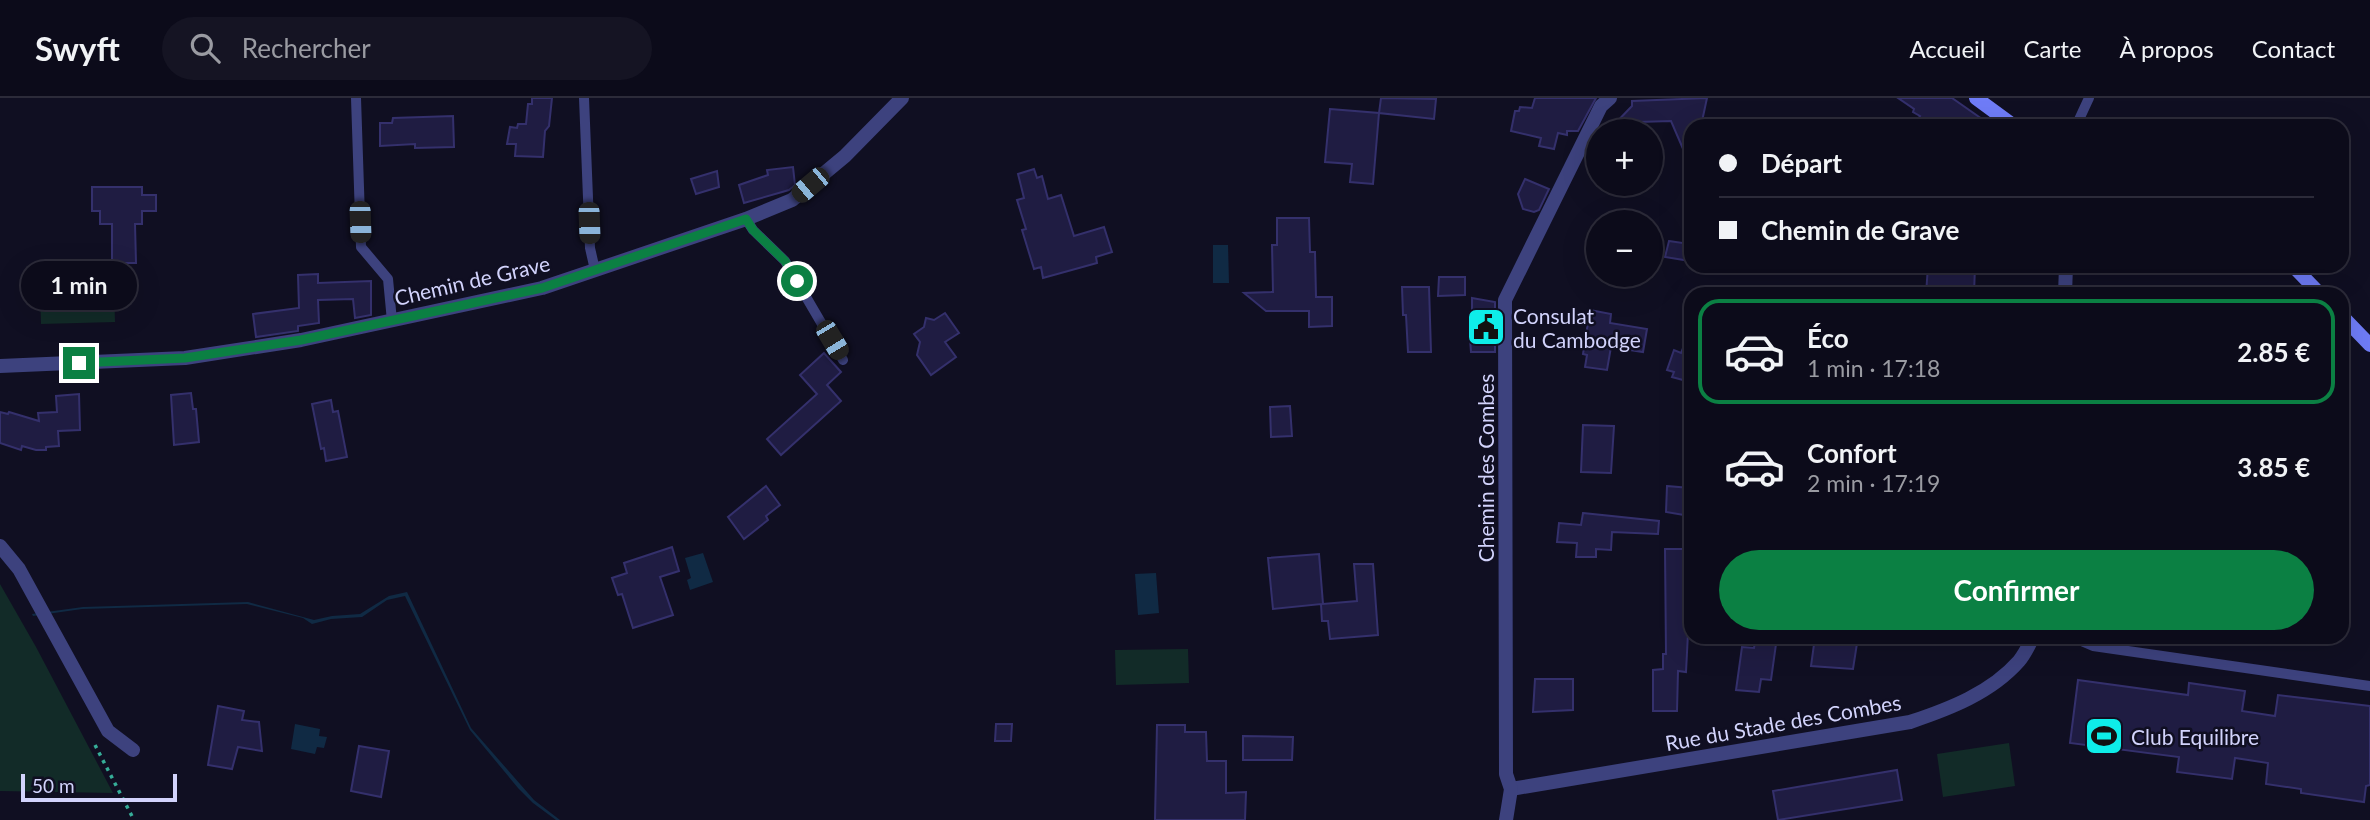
<!DOCTYPE html>
<html lang="fr">
<head>
<meta charset="utf-8">
<style>
	:root { --surface:#0c0b1a; --page:#151423; --text:#f1f3f6; --muted:#9a9ba2; --line:#2c2b39; --accent:#0b8043 }
	body { margin:0; font-family:Lato,sans-serif; background:var(--page); color:var(--text); height:100vh; display:flex; flex-direction:column; font-size:26px; white-space:nowrap }
	* { box-sizing:border-box; margin:0 }
	p { font-size:23px; color:var(--muted) }
	.icon { flex:none; width:38px; height:38px; fill:none; stroke:currentColor; stroke-width:2; stroke-linecap:round; stroke-linejoin:round }
	.map { position:relative; flex:1; overflow:hidden }
	.side { position:absolute; left:1684px; top:189px; width:665px; height:357px; display:flex; flex-direction:column; background:var(--surface); border-radius:21px; box-shadow:0 7px 28px #0002,0 0 0 2px var(--line) }
	.side>* { flex:none }
	.top-card { position:absolute; left:1684px; top:21px; width:665px; height:154px; border-radius:21px; box-shadow:0 7px 28px #0002,0 0 0 2px var(--line); display:grid; align-content:center; height:154px; padding:0 35px; background:var(--surface) }
	.controls { position:absolute; left:1586px; top:21px; display:grid; gap:14px }
	.controls a { display:grid; place-items:center; width:77px; height:77px; border-radius:50%; background:var(--surface); box-shadow:0 7px 28px #0002,0 0 0 2px var(--line); font-size:35px }
	.scale { position:absolute; left:21px; bottom:18px; width:156px; box-sizing:border-box; padding-left:7px; border:4px solid #d2d3fc; border-top:0; font-size:19px; line-height:24px; white-space:nowrap; color:#d2d3fc; -webkit-text-stroke:5px #100f22; paint-order:stroke }
	.end { position:absolute; width:32px; height:32px; margin:-16px; border:9px solid #0b8043; background:#fff; box-shadow:0 0 0 4px #fff }
	.from { border-radius:50% }
	.bubble { position:absolute; height:49px; border-radius:24px; background:var(--surface); box-shadow:0 7px 28px #0002,0 0 0 2px var(--line); font-size:23px; font-weight:700; line-height:49px; text-align:center }
	.car { position:absolute; width:21px; height:42px; margin:-21px -10px; border-radius:9px; box-shadow:0 0 5px 2px #0007; background:linear-gradient(#222 24%,#8ab4d8 0 40%,#222 0 76%,#8ab4d8 0 86%,#222 0) }
	.top-card b { display:flex; align-items:center; gap:24px; height:66px; font-size:26px }
	.top-card b+b { border-top:2px solid var(--line) }
	.top-card i { width:18px; height:18px; background:var(--text) }
	ul { padding:12px 0 0; list-style:none }
	li { display:flex; align-items:center; gap:21px; height:105px; margin:0 14px 10px; padding:0 21px; border:4px solid transparent; border-radius:21px }
	li div { flex:1 }
	li b { display:block; font-size:26px }
	li em { font-style:normal; font-weight:700 }
	li.selected { border-color:var(--accent) }
	li>.icon { width:63px; height:63px; stroke-width:1.5 }
	.cta { display:flex; gap:14px; margin-top:auto; padding:14px 35px }
	.cta a { flex:1; height:80px; border-radius:42px; background:var(--accent); color:#fff; font-size:28px; font-weight:700; line-height:80px; text-align:center }
	header { display:flex; align-items:center; gap:42px; box-sizing:border-box; height:98px; padding:0 35px; background:var(--surface); border-bottom:2px solid var(--line) }
	header strong { font-size:33px }
	nav { display:flex; gap:38px; margin-inline-start:auto; font-size:24px }
	.search { width:490px; height:63px; background:var(--page); display:flex; align-items:center; gap:18px; box-sizing:border-box; padding:0 24px; border-radius:38px; color:var(--muted); font-size:26px }
	.map>svg:first-child { display:block }
	.green { fill:#122b28 }
	.water { fill:#102a44 }
	.building { fill:#1f1c42; stroke:#34306c; stroke-width:2 }
	.lines { fill:none; stroke-linecap:round; stroke-linejoin:round }
	.path { stroke:#36ad98; stroke-width:3.5; stroke-dasharray:3.5 5; stroke-linecap:butt }
	.service { stroke:#3d427e; stroke-width:10 }
	.minor { stroke:#3d427e; stroke-width:14 }
	.secondary { stroke:#6f7cf7; stroke-width:14 }
	.route { stroke:#0b8043; stroke-width:9 }
	.labels { text-anchor:middle; dominant-baseline:central; stroke-width:5; stroke-linejoin:round; paint-order:stroke }
	.street-label { font-size:21px; fill:#d2d3fc; stroke:#100f22 }
	.poi-label { font-size:21px; fill:#d2d3fc; stroke:#100f22; text-anchor:start }
</style>
</head>
<body>
<header>
<strong>Swyft</strong>
<div class="search"><svg class="icon" aria-label="search" viewBox="0 0 24 24"><circle cx="10" cy="10" r="6"/><path d="M15 15l6 6"/></svg>Rechercher</div>
<nav><a>Accueil</a><a>Carte</a><a>À propos</a><a>Contact</a></nav>
</header>
<div class="map">
<svg width="2370" height="722" viewBox="0 0 2370 722">
	<rect width="100%" height="100%" fill="#100f22"/>
	<g class="green">
		<polygon points="114,190 115,224 41,226 40,193"/>
		<polygon points="0,486 36,549 113,695 0,693"/>
		<polygon points="1188,551 1189,585 1116,587 1115,552"/>
		<polygon points="2009,645 2015,688 1943,699 1937,656"/>
	</g>
	<g class="water">
		<polygon points="1213,147 1228,147 1229,185 1213,185"/>
		<polygon points="703,455 713,484 690,492 687,482 691,480 685,460"/>
		<polygon points="1156,475 1159,515 1138,517 1135,476"/>
		<polygon points="407,494 471,630 534,702 560,722 556,722 533,705 518,690 470,632 405,498 387,502 362,519 331,521 312,526 303,520 247,506 82,511 33,518 32,516 83,509 248,504 314,522 332,518 360,516 389,498"/>
		<polygon points="295,626 320,631 319,638 327,639 324,650 317,649 315,656 291,651"/>
	</g>
	<g class="building">
		<polygon points="532,0 552,0 549,28 545,33 543,59 515,58 516,46 507,46 510,29 517,30 518,26 526,26 528,6 532,6"/>
		<polygon points="1381,0 1436,1 1434,21 1379,15"/>
		<polygon points="1535,0 1596,0 1578,33 1567,33 1567,37 1558,35 1554,51 1539,48 1541,40 1511,33 1515,13 1519,13 1520,9 1532,10"/>
		<polygon points="1707,0 1701,28 1690,28 1690,67 1671,23 1638,24 1639,33 1608,33 1632,8 1632,3"/>
		<polygon points="1898,0 1952,0 1992,28 1929,28 1918,21 1920,18 1913,14 1914,11"/>
		<polygon points="1330,11 1379,15 1373,86 1350,84 1352,66 1325,64"/>
		<polygon points="453,18 454,49 415,50 415,46 380,48 380,25 392,25 393,20"/>
		<polygon points="793,69 795,87 789,92 744,105 739,87 768,77 767,72"/>
		<polygon points="1034,71 1037,80 1042,78 1048,101 1061,97 1074,138 1104,129 1112,154 1096,159 1097,165 1043,180 1041,169 1034,171 1022,132 1026,131 1017,102 1024,100 1018,76"/>
		<polygon points="717,73 719,89 696,96 691,81"/>
		<polygon points="1525,81 1549,91 1539,112 1534,114 1523,111 1518,96"/>
		<polygon points="92,89 142,89 142,97 156,97 156,113 142,113 142,126 135,126 136,165 112,165 112,126 100,126 100,113 92,113"/>
		<polygon points="1277,120 1309,120 1310,154 1315,154 1316,199 1332,199 1332,228 1309,229 1309,213 1266,213 1244,195 1273,194 1272,147 1277,147"/>
		<polygon points="1669,143 1690,146 1690,163 1665,159"/>
		<polygon points="1928,168 1975,168 1974,196 1926,196"/>
		<polygon points="318,176 318,185 371,183 371,217 355,220 353,201 318,202 319,225 298,228 298,233 256,239 253,216 299,210 298,177"/>
		<polygon points="1439,179 1465,179 1465,197 1438,198"/>
		<polygon points="1402,189 1429,189 1431,254 1408,254 1406,217 1403,217"/>
		<polygon points="1472,200 1495,204 1495,254 1471,254 1469,227 1472,226"/>
		<polygon points="1590,212 1611,216 1610,225 1647,231 1643,254 1611,249 1607,272 1585,269 1587,257 1583,256"/>
		<polygon points="945,215 959,235 945,244 956,259 931,277 917,257 920,244 914,236 924,229 926,220 934,222"/>
		<polygon points="1689,235 1690,235 1690,284 1672,279 1674,274 1667,272 1674,252 1681,255"/>
		<polygon points="824,255 841,274 827,287 841,303 781,357 767,341 817,296 800,277"/>
		<polygon points="191,295 193,311 196,311 199,344 174,347 171,297"/>
		<polygon points="79,296 80,332 58,333 59,348 46,349 46,352 36,352 22,348 21,352 0,345 0,314 8,316 9,314 39,323 38,315 57,314 56,298"/>
		<polygon points="331,302 333,314 338,313 347,359 326,363 324,350 321,351 312,306"/>
		<polygon points="1290,308 1292,338 1271,339 1270,309"/>
		<polygon points="1583,327 1614,328 1611,375 1581,374"/>
		<polygon points="766,388 780,407 766,418 768,422 744,441 728,419"/>
		<polygon points="1667,388 1690,390 1690,418 1666,414"/>
		<polygon points="1583,415 1659,423 1658,436 1612,434 1611,452 1596,451 1596,459 1576,459 1577,445 1557,444 1559,425 1581,427"/>
		<polygon points="672,449 679,473 660,479 673,517 633,530 622,496 618,497 612,480 627,475 624,465"/>
		<polygon points="1665,451 1690,451 1690,535 1688,535 1686,574 1678,573 1677,613 1653,613 1653,572 1663,571 1663,556 1666,556"/>
		<polygon points="1319,456 1323,506 1357,503 1354,466 1373,466 1378,537 1330,541 1328,523 1322,523 1321,506 1273,511 1268,460"/>
		<polygon points="1756,539 1777,539 1771,582 1761,581 1759,594 1736,592 1742,549 1754,550"/>
		<polygon points="1815,539 1858,539 1853,571 1811,568"/>
		<polygon points="1535,581 1573,581 1573,612 1533,614"/>
		<polygon points="2078,582 2188,597 2189,585 2245,593 2242,613 2275,618 2278,597 2370,608 2370,687 2366,688 2364,704 2301,695 2301,691 2266,686 2268,665 2235,660 2232,681 2177,674 2179,659 2070,645"/>
		<polygon points="218,608 244,613 242,622 259,624 262,653 238,649 232,671 208,667"/>
		<polygon points="996,626 1012,626 1011,643 995,643"/>
		<polygon points="1157,627 1185,627 1185,634 1206,634 1207,663 1226,663 1226,695 1246,694 1245,722 1155,722"/>
		<polygon points="1243,638 1293,639 1292,662 1243,662"/>
		<polygon points="359,648 389,653 381,699 351,693"/>
		<polygon points="1897,672 1902,702 1778,722 1773,693"/>
	</g>
	<g class="lines">
		<polyline class="path" points="95,647 134,722"/>
		<g class="service">
			<polyline points="356,0 361,149 388,181 392,223"/>
			<polyline points="584,0 590,150 595,172"/>
			<polyline points="2076,28 2089,0"/>
			<polyline points="746,121 753,132 785,163 843,262"/>
			<polyline points="2072,539 2093,548 2370,588"/>
		</g>
		<g class="minor">
			<polyline points="2065,196 2066,168"/>
			<polyline points="0,268 185,260 301,242 542,190 746,121 792,102 845,58 902,0"/>
			<polyline points="0,448 19,471 108,633 133,652"/>
			<path d="M1511,691L1910,624C1949,611 1991,595 2019,563C2025,556 2029,547 2033,539"/>
			<polyline points="1506,722 1511,691 1506,676 1505,202 1601,8 1610,0"/>
		</g>
		<g class="secondary">
			<polyline points="1976,0 2014,28"/>
			<polyline points="2293,168 2320,196"/>
			<polyline points="2342,218 2370,247"/>
		</g>
	</g>
	<g class="lines">
		<polyline class="route" points="79,265 185,260 301,242 413,218 542,190 746,121 753,132 785,163 797,183"/>
	</g>
	<defs>
		<symbol id="civic-square" viewBox="-11 -11 22 22"><rect x="-9" y="-9" width="18" height="18" rx="4" fill="#0eede9" stroke="#100f22"/><path d="M-.6-6.5H3V-4.5H.6V-3L4-1V1h2V6H-6V1h2V-1L-.6-3ZM-1.2 2.5V6h2.4V2.5Z" fill="#111"/></symbol>
		<symbol id="stadium-square" viewBox="-11 -11 22 22"><rect x="-9" y="-9" width="18" height="18" rx="4" fill="#0eede9" stroke="#100f22"/><path d="M0-5a6.5 5 0 1 0 0 10a6.5 5 0 1 0 0-10ZM-3.5-1.8h7v3.6h-7Z" fill="#111"/></symbol>
	</defs>
	<g fill-rule="evenodd">
		<use href="#civic-square" x="1464" y="207" width="44" height="44"/>
		<use href="#stadium-square" x="2082" y="616" width="44" height="44"/>
	</g>
	<g class="labels">
		<g class="street-label">
			<text transform="translate(472 182) rotate(-13)">Chemin de Grave</text>
			<text transform="translate(1485 370) rotate(-90)">Chemin des Combes</text>
			<text transform="translate(1783 624) rotate(-10)">Rue du Stade des Combes</text>
		</g>
		<g class="poi-label">
			<text x="1513" y="217">Consulat<tspan x="1513" dy="24">du Cambodge</tspan></text>
			<text x="2131" y="638">Club Equilibre</text>
		</g>
	</g>
</svg>
<div class="controls">
<a>+</a>
<a>−</a>
</div>
<div class="scale">50 m</div>
<i class="end from" style="left:797px;top:183px"></i>
<i class="end" style="left:79px;top:265px"></i>
<div class="bubble" style="left:21px;top:163px;width:116px">1 min</div>
<i class="car" style="left:810px;top:87px;rotate:230deg"></i>
<i class="car" style="left:360px;top:124px;rotate:178deg"></i>
<i class="car" style="left:589px;top:125px;rotate:178deg"></i>
<i class="car" style="left:832px;top:242px;rotate:149deg"></i>
<div class="top-card">
<b><i class="from"></i>Départ</b>
<b><i></i>Chemin de Grave</b>
</div>
<section class="side">
<ul>
<li class="selected"><svg class="icon" aria-label="car" viewBox="0 0 24 24"><path d="M5 17H2v-5l4-1 3-4h7l3 4 3 1v5h-3M9 17h6M6 11h13"/><circle cx="7" cy="17" r="2"/><circle cx="17" cy="17" r="2"/></svg><div><b>Éco</b><p>1 min · 17:18</p></div><em>2.85 €</em></li>
<li><svg class="icon" aria-label="car" viewBox="0 0 24 24"><path d="M5 17H2v-5l4-1 3-4h7l3 4 3 1v5h-3M9 17h6M6 11h13"/><circle cx="7" cy="17" r="2"/><circle cx="17" cy="17" r="2"/></svg><div><b>Confort</b><p>2 min · 17:19</p></div><em>3.85 €</em></li>
</ul>
<div class="cta"><a>Confirmer</a></div>
</section>
</div>
</body>
</html>
